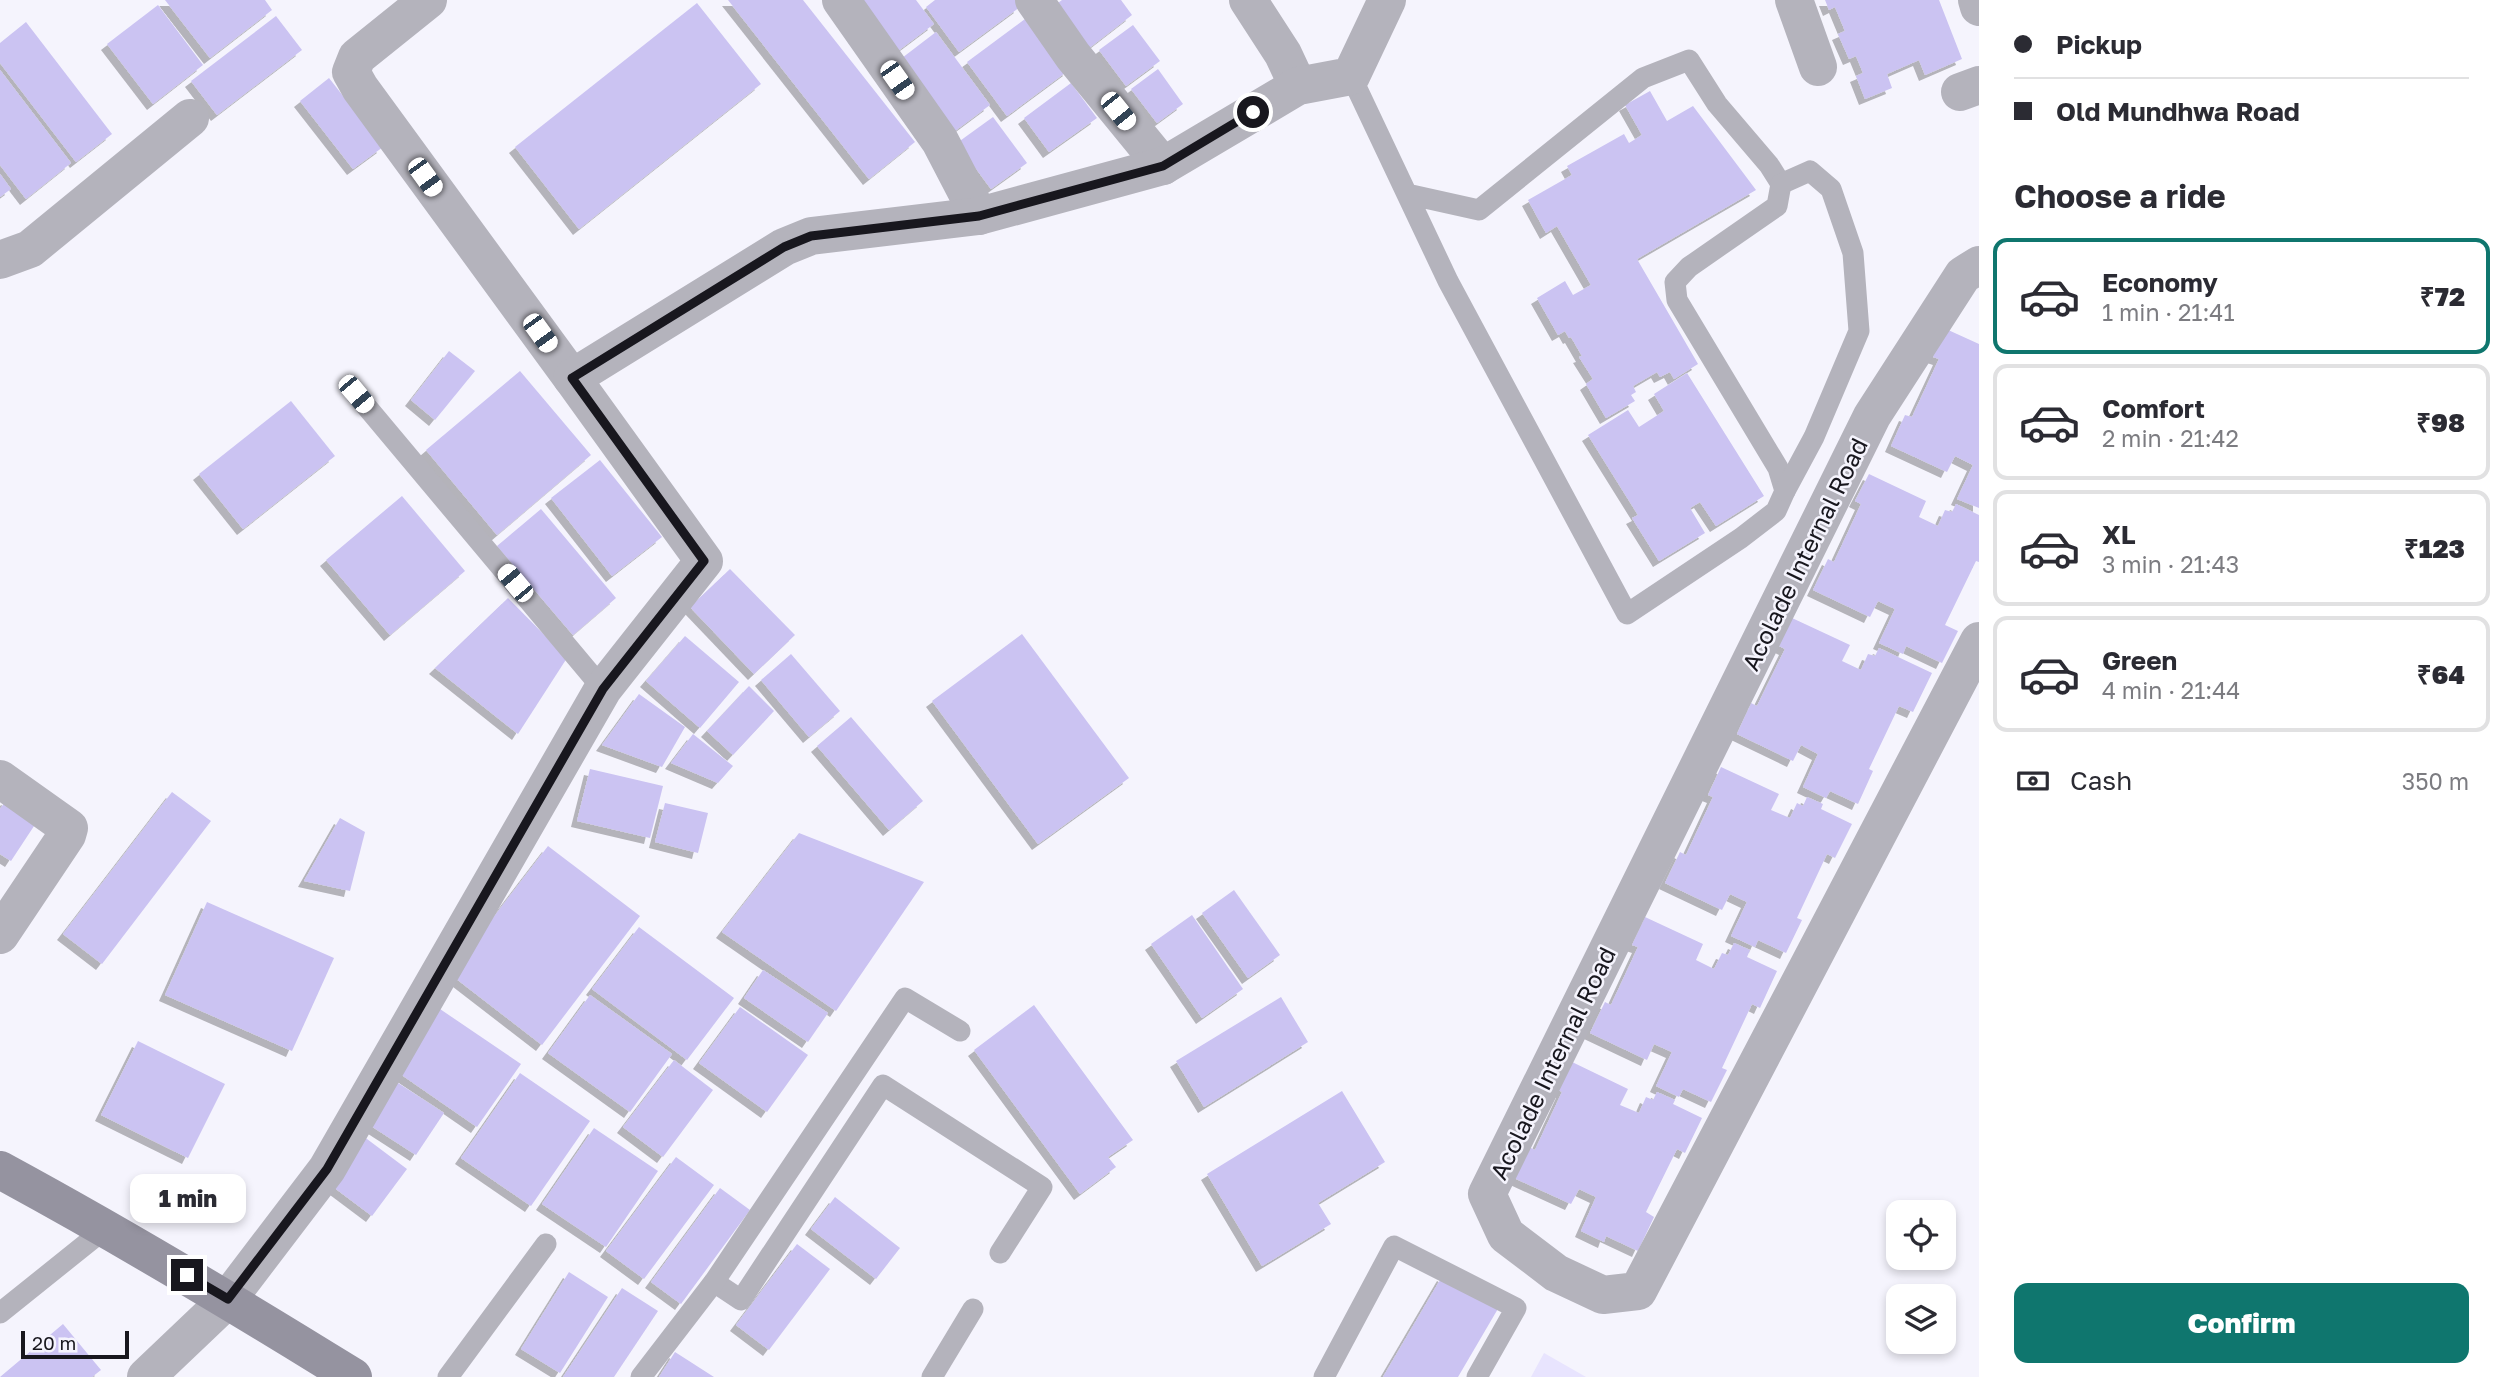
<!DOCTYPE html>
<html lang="en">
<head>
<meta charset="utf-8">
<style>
	:root { --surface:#fff; --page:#f7f7f7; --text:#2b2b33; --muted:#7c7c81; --line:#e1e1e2; --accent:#0f766e }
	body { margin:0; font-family:"Golos Text",sans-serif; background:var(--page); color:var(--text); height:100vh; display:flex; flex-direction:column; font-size:26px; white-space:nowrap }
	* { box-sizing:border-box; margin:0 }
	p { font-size:23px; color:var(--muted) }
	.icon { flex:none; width:38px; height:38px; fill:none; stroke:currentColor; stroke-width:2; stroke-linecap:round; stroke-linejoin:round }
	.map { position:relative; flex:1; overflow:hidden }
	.panel { display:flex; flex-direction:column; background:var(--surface); width:525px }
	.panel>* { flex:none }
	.top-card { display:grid; align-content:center; height:154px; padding:0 35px; background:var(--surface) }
	.buttons { position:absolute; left:1886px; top:1200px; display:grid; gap:14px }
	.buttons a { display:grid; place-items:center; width:70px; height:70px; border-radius:14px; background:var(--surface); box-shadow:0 4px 10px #0003; font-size:35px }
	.scale { position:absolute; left:21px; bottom:18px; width:108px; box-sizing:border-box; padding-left:7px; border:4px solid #18171e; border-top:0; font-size:19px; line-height:24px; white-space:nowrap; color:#18171e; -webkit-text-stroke:5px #f5f4fd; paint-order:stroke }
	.end { position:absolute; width:32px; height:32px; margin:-16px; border:9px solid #18171e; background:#fff; box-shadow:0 0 0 4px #fff }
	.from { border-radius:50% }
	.bubble { position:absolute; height:49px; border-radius:14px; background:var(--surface); box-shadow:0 4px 10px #0003; font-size:23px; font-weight:800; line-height:49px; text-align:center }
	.car { position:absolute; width:21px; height:42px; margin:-21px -10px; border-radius:9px; box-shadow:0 0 5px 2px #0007; background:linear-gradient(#fff 24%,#345 0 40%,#fff 0 76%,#345 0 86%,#fff 0) }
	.top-card b { display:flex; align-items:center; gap:24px; height:66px; font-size:26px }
	.top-card b+b { border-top:2px solid var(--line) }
	.top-card i { width:18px; height:18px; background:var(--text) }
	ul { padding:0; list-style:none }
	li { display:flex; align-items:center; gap:21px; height:116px; margin:0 14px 10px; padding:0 21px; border:4px solid var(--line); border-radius:14px }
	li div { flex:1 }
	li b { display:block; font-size:26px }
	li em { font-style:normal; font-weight:800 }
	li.on { border-color:var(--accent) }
	li>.icon { width:63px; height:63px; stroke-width:1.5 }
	h2 { padding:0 35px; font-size:32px; line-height:84px }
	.pay { display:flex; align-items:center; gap:18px; height:77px; padding:0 35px; font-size:26px }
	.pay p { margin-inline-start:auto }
	.primary-button { display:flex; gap:14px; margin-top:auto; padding:14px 35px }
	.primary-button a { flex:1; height:80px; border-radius:14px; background:var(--accent); color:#fff; font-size:28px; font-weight:800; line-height:80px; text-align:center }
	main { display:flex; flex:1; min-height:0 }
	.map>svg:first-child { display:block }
	.green { fill:#e8e4fe }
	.building { fill:#cbc3f2; filter:url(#shadow) }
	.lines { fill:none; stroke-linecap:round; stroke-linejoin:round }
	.lane { stroke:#b4b3bc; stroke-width:21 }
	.street { stroke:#b4b3bc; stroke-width:38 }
	.secondary { stroke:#9593a0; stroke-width:38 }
	.route { stroke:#18171e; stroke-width:9 }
	.labels { text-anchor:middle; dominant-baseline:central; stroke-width:5; stroke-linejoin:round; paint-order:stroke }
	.street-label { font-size:24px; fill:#18171e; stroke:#f5f4fd }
</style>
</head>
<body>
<main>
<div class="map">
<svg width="1979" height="1377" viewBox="0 0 1979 1377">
	<defs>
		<filter id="shadow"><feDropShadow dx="-6" dy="6" stdDeviation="0" flood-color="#0004"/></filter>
	</defs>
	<rect width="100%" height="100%" fill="#f5f4fd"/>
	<polygon class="green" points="1544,1353 1586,1377 1531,1377"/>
	<g class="building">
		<polygon points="165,0 265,0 272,10 210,58"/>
		<polygon points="728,0 803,0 915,142 869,179"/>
		<polygon points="854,0 916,0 934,24 894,54"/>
		<polygon points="935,0 1015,0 1020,7 959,52 926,7"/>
		<polygon points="1062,0 1121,0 1132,15 1088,49 1055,5"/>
		<polygon points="1825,0 1939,0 1962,59 1925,75 1919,60 1887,74 1892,88 1865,99 1856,76 1863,73 1856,56 1849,59 1838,34 1845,31 1835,7 1829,10"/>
		<polygon points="697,3 761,84 579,229 515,147"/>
		<polygon points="158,5 203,65 153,104 107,44"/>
		<polygon points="276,16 302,50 217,115 191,81"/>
		<polygon points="1029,16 1069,70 1007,116 967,62"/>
		<polygon points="26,22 112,134 76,162 0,63 0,43"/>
		<polygon points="1133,25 1160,61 1126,86 1099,50"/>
		<polygon points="936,32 990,105 951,134 898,61"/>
		<polygon points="1158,69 1183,104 1157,123 1131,89"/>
		<polygon points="0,70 71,163 26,199 0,165"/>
		<polygon points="329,78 383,147 353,169 300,101"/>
		<polygon points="1071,83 1097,118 1049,152 1024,118"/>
		<polygon points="1650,91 1667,121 1693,106 1756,190 1637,259 1698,364 1674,379 1670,372 1660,377 1657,372 1633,386 1636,392 1631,395 1635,401 1606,418 1586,384 1593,379 1579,357 1582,356 1571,337 1569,338 1565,331 1558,335 1537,298 1565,281 1573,295 1591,285 1557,226 1546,233 1528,200 1572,175 1567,166 1624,134 1629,143 1642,135 1625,105"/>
		<polygon points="993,117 1027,163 991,189 957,143"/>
		<polygon points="0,174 11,189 0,197"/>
		<polygon points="1946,329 1979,344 1979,508 1957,499 1973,465 1955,456 1947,472 1891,446 1905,415 1912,417 1939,359 1933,357"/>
		<polygon points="449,351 475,371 435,420 411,400"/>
		<polygon points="520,371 591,455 497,535 426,450"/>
		<polygon points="1687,373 1764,496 1716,526 1700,502 1690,508 1705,533 1659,561 1632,518 1638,515 1588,435 1628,410 1639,427 1664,411 1654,394"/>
		<polygon points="291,401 335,456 243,529 199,474"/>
		<polygon points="600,460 662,537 612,576 551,498"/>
		<polygon points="1869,474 1926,501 1919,517 1938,526 1945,510 1952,512 1956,504 1979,515 1979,562 1976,561 1945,625 1958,631 1942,663 1906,646 1903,654 1879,643 1895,609 1878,601 1870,617 1813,590 1828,559 1834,562 1861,504 1855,501"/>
		<polygon points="402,496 465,571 390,635 326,560"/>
		<polygon points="541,509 616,598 573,635 497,546"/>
		<polygon points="730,569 795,635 754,674 690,607"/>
		<polygon points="508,598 567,658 518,734 435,668"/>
		<polygon points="1792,618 1850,645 1842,661 1861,670 1868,654 1875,656 1879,648 1932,673 1913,712 1899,706 1869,769 1873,771 1858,804 1830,791 1826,798 1803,787 1818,754 1801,745 1793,761 1737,734 1751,703 1757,706 1785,649 1779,646"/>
		<polygon points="1022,634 1129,778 1038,844 932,701"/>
		<polygon points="685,636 739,682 700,728 646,681"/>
		<polygon points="791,654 840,711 809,737 761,680"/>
		<polygon points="749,686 774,711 733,755 707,731"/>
		<polygon points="639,694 685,727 662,767 602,745"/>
		<polygon points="851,717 923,801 889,830 817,746"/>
		<polygon points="693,734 733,766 718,783 671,763"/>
		<polygon points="1721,767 1779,794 1771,810 1790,818 1797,803 1803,806 1807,797 1823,804 1821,809 1852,824 1835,858 1827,854 1797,918 1802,920 1786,953 1758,940 1755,947 1731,936 1747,902 1730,894 1722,910 1665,883 1680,852 1686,855 1713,797 1708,795"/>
		<polygon points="590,769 663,786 650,838 577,821"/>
		<polygon points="172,792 211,821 102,964 63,934"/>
		<polygon points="7,799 38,820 11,861 0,854 0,809"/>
		<polygon points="665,803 708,813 698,853 655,842"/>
		<polygon points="340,818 365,832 350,891 304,881"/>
		<polygon points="799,833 924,882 836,1011 722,932"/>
		<polygon points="548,846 640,916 542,1045 450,974"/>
		<polygon points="1234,890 1280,955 1248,978 1202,913"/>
		<polygon points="207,902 334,958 292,1051 165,995"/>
		<polygon points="1192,915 1243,989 1202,1018 1151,944"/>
		<polygon points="1645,917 1703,944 1696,960 1714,969 1722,953 1728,955 1734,943 1750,950 1747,957 1777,971 1760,1008 1752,1004 1722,1068 1727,1070 1711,1102 1683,1089 1679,1097 1656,1086 1672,1052 1654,1044 1647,1060 1590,1033 1605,1002 1611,1005 1638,947 1632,945"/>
		<polygon points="639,927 734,998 687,1060 592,989"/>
		<polygon points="763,970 828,1013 808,1042 744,998"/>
		<polygon points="590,995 672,1054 630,1112 548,1053"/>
		<polygon points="1281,997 1308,1042 1204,1107 1176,1061"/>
		<polygon points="1034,1005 1133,1140 1108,1157 1116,1167 1080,1194 974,1050"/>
		<polygon points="740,1007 808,1055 767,1112 699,1063"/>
		<polygon points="440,1009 521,1064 477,1127 396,1071"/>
		<polygon points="138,1041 225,1084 188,1158 101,1115"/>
		<polygon points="674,1060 713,1090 663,1157 623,1127"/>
		<polygon points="1570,1061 1628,1089 1620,1105 1639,1113 1646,1097 1653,1100 1657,1092 1675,1100 1673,1104 1702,1118 1685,1153 1677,1149 1646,1212 1654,1217 1638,1251 1606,1236 1604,1242 1581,1231 1596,1197 1579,1189 1571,1204 1514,1178 1529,1147 1535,1150 1562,1092 1557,1089"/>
		<polygon points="520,1073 590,1121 531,1206 461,1158"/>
		<polygon points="395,1081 444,1113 416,1155 368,1124"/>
		<polygon points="1342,1091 1385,1162 1318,1203 1331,1224 1262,1266 1207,1174"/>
		<polygon points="594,1128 658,1171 606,1247 542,1204"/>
		<polygon points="363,1136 407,1169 372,1216 328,1183"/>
		<polygon points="676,1157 714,1185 644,1279 606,1251"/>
		<polygon points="720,1188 750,1210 681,1304 651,1282"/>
		<polygon points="835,1197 900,1248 876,1279 811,1229"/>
		<polygon points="797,1244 830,1269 769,1350 736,1325"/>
		<polygon points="569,1272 608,1297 560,1373 521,1349"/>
		<polygon points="1443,1275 1499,1307 1458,1377 1383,1377"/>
		<polygon points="622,1288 658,1311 614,1377 563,1377"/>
		<polygon points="63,1324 101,1370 92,1377 0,1377"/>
		<polygon points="675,1352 714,1377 659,1377"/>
	</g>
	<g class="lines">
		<g class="lane">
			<polyline points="1351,76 1448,281 1627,614 1741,538 1776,511 1785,491 1778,468 1677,300 1675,282 1689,267 1777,206 1781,184 1769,165 1717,104 1689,60 1643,78 1479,210 1407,194"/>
			<polyline points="1781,184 1810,171 1831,189 1853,253 1859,331 1814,437 1785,491"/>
			<polyline points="356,394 603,689"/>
			<polyline points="714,1282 741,1300 883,1085 1042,1187 1000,1253"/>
			<polyline points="0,1313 106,1228"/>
			<polyline points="448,1377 546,1244"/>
			<polyline points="641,1377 714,1282 905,998 960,1031"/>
			<polyline points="932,1377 973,1309"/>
			<polyline points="1324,1377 1394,1246 1516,1308 1477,1377"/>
		</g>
		<g class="street">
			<polyline points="428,0 357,57 351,72 360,88 572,378"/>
			<polyline points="841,0 940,141 979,216"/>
			<polyline points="1034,0 1073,56 1163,166"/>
			<polyline points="1248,0 1283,54 1298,86"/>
			<polyline points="1794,0 1818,67"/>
			<polyline points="1977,0 1979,7"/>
			<polyline points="1960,92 1979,85"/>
			<polyline points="0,260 30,249 190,118"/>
			<polyline points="1979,265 1963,275 1872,416 1487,1194 1506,1235 1556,1273 1603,1295 1638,1291 1979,641"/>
			<polyline points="0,779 69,828 67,835 0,935"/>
			<polyline points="146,1377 228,1299 327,1169 603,689 704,561 572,378 784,247 811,236 979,216 1163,166 1298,86 1351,76 1387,0"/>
		</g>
		<path class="secondary" d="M0,1170C120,1235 237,1305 353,1377"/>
	</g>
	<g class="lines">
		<polyline class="route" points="187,1275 228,1299 327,1169 603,689 704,561 572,378 784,247 811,236 979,216 1163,166 1253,112"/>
	</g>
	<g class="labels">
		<g class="street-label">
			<text transform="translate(1804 554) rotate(-64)">Acolade Internal Road</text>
			<text transform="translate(1552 1063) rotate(-64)">Acolade Internal Road</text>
		</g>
	</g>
</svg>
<div class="buttons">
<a><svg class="icon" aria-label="locate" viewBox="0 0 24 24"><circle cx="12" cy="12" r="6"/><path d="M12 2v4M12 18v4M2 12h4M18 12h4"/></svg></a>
<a><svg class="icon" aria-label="layers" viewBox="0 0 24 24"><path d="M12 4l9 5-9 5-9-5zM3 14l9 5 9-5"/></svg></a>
</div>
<div class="scale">20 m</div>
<i class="end from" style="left:1253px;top:112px"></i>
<i class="end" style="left:187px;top:1275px"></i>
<div class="bubble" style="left:130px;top:1174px;width:116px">1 min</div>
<i class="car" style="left:897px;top:80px;rotate:145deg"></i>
<i class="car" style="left:1118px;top:111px;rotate:141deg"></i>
<i class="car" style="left:425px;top:177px;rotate:144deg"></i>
<i class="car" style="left:540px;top:333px;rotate:144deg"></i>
<i class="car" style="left:356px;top:394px;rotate:140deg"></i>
<i class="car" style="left:515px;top:583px;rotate:320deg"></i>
</div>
<section class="panel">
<div class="top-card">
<b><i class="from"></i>Pickup</b>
<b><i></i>Old Mundhwa Road</b>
</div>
<h2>Choose a ride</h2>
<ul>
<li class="on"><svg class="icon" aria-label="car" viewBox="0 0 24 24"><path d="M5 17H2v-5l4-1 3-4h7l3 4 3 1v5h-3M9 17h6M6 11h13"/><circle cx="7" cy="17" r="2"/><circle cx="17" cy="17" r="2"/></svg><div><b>Economy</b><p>1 min · 21:41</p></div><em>₹72</em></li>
<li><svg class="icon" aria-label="car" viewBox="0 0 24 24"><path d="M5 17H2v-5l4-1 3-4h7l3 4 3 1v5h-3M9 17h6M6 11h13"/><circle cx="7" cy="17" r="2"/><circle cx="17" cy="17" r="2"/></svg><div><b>Comfort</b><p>2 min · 21:42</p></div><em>₹98</em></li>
<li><svg class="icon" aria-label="car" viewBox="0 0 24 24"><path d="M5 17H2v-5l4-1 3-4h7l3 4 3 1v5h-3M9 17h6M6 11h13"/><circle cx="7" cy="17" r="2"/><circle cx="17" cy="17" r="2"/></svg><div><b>XL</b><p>3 min · 21:43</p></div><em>₹123</em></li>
<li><svg class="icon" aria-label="car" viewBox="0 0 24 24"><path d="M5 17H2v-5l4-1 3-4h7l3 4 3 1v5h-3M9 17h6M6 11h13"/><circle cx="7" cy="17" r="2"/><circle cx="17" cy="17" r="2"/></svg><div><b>Green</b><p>4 min · 21:44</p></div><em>₹64</em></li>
</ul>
<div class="pay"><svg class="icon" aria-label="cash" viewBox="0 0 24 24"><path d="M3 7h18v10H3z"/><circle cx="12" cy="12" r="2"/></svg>Cash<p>350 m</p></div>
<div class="primary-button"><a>Confirm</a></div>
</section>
</main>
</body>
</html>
